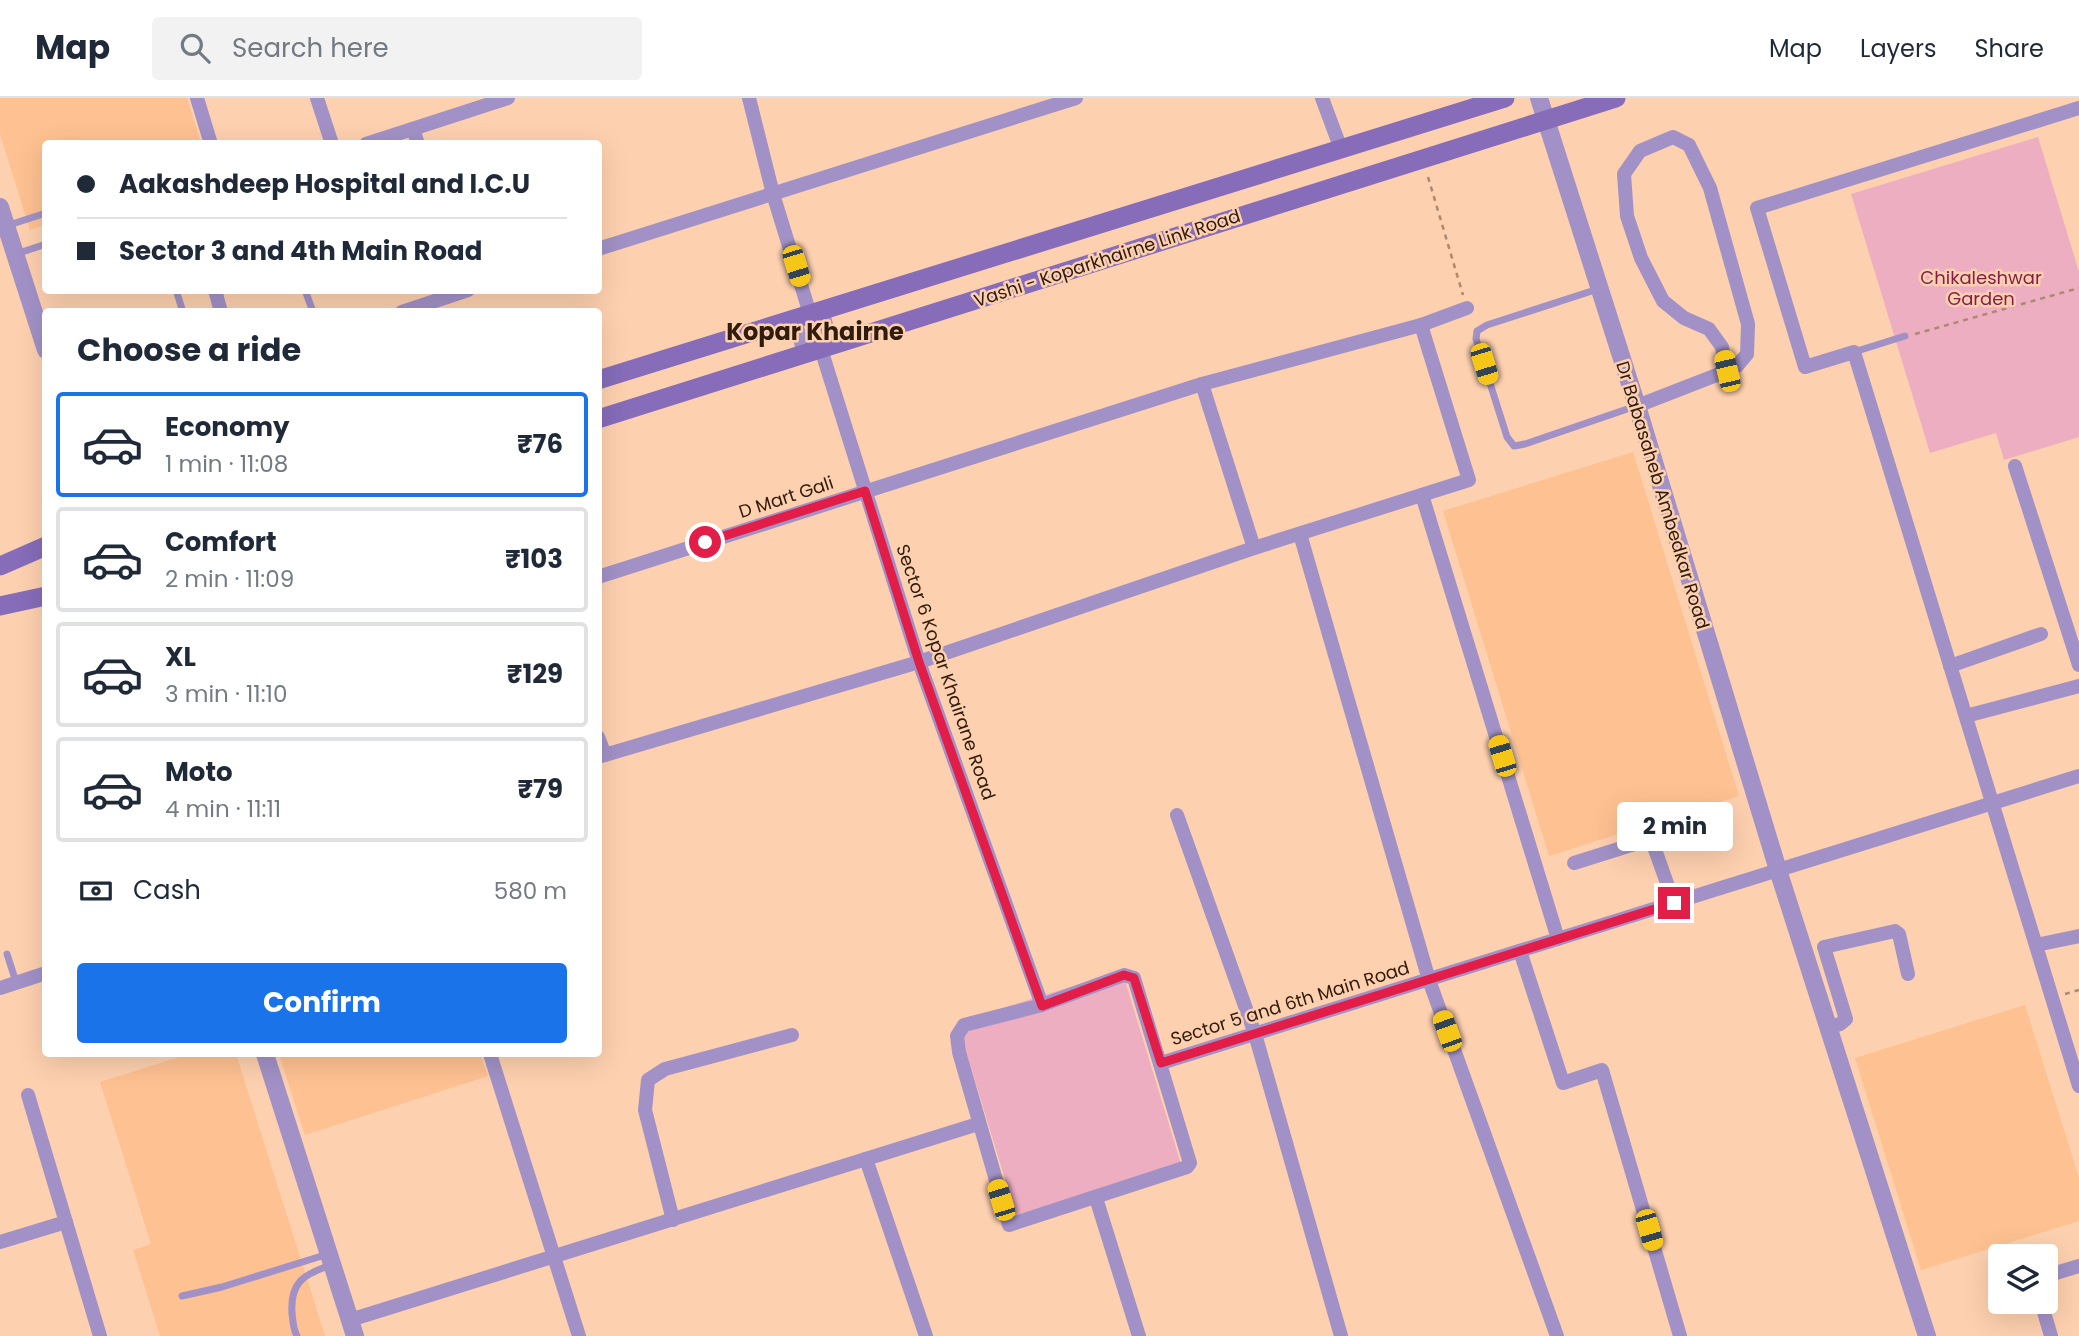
<!DOCTYPE html>
<html lang="en">
<head>
<meta charset="utf-8">
<style>
	:root { --surface:#fff; --page:#f2f2f3; --text:#1f2937; --muted:#747a83; --line:#e0e1e3; --accent:#1a73e8 }
	body { margin:0; font-family:Poppins,sans-serif; background:var(--page); color:var(--text); height:100vh; display:flex; flex-direction:column; font-size:26px; white-space:nowrap }
	* { box-sizing:border-box; margin:0 }
	p { font-size:23px; color:var(--muted) }
	.icon { flex:none; width:38px; height:38px; fill:none; stroke:currentColor; stroke-width:2; stroke-linecap:round; stroke-linejoin:round }
	.map { position:relative; flex:1; overflow:hidden }
	.sheet { position:absolute; left:42px; top:210px; width:560px; height:749px; display:flex; flex-direction:column; background:var(--surface); border-radius:7px; box-shadow:0 7px 28px #0002 }
	.sheet>* { flex:none }
	.hud { position:absolute; left:42px; top:42px; width:560px; height:154px; border-radius:7px; box-shadow:0 7px 28px #0002; display:grid; align-content:center; height:154px; padding:0 35px; background:var(--surface) }
	.fabs { position:absolute; left:1988px; top:1146px; display:grid; gap:14px }
	.fabs a { display:grid; place-items:center; width:70px; height:70px; border-radius:7px; background:var(--surface); box-shadow:0 7px 28px #0002; font-size:35px }
	.end { position:absolute; width:32px; height:32px; margin:-16px; border:9px solid #e11d48; background:#fff; box-shadow:0 0 0 4px #fff }
	.from { border-radius:50% }
	.bubble { position:absolute; height:49px; border-radius:7px; background:var(--surface); box-shadow:0 7px 28px #0002; font-size:23px; font-weight:700; line-height:49px; text-align:center }
	.car { position:absolute; width:21px; height:42px; margin:-21px -10px; border-radius:9px; box-shadow:0 0 5px 2px #0007; background:linear-gradient(#f5c518 24%,#345 0 40%,#f5c518 0 76%,#345 0 86%,#f5c518 0) }
	.hud b { display:flex; align-items:center; gap:24px; height:66px; font-size:26px }
	.hud b+b { border-top:2px solid var(--line) }
	.hud i { width:18px; height:18px; background:var(--text) }
	ul { padding:0; list-style:none }
	li { display:flex; align-items:center; gap:21px; height:105px; margin:0 14px 10px; padding:0 21px; border:4px solid var(--line); border-radius:7px }
	li div { flex:1 }
	li b { display:block; font-size:26px }
	li em { font-style:normal; font-weight:700 }
	li.active { border-color:var(--accent) }
	li>.icon { width:63px; height:63px; stroke-width:1.5 }
	h2 { padding:0 35px; font-size:32px; line-height:84px }
	.pay { display:flex; align-items:center; gap:18px; height:77px; padding:0 35px; font-size:26px }
	.pay p { margin-inline-start:auto }
	.cta { display:flex; gap:14px; margin-top:auto; padding:14px 35px }
	.cta a { flex:1; height:80px; border-radius:7px; background:var(--accent); color:#fff; font-size:28px; font-weight:700; line-height:80px; text-align:center }
	header { display:flex; align-items:center; gap:42px; box-sizing:border-box; height:98px; padding:0 35px; background:var(--surface); border-bottom:2px solid var(--line) }
	header strong { font-size:33px }
	nav { display:flex; gap:38px; margin-inline-start:auto; font-size:24px }
	.search { width:490px; height:63px; background:var(--page); display:flex; align-items:center; gap:18px; box-sizing:border-box; padding:0 24px; border-radius:7px; color:var(--muted); font-size:26px }
	.map>svg:first-child { display:block }
	.built { fill:#fec191 }
	.green { fill:#edaec2 }
	.lines { fill:none; stroke-linecap:round; stroke-linejoin:round }
	.path { stroke:#ac896f; stroke-width:2.5; stroke-dasharray:5 5; stroke-linecap:butt }
	.service { stroke:#a191c6; stroke-width:7 }
	.minor { stroke:#a191c6; stroke-width:14 }
	.tertiary { stroke:#a191c6; stroke-width:18 }
	.secondary { stroke:#866cb9; stroke-width:19 }
	.route { stroke:#e11d48; stroke-width:9 }
	.labels { text-anchor:middle; dominant-baseline:central; stroke-width:5; stroke-linejoin:round; paint-order:stroke }
	.street-label { font-size:18px; fill:#301c0c; stroke:#fdd0af }
	.park-label { font-size:18px; fill:#851e4c; stroke:#fdd0af }
	.district-label { font-size:24px; font-weight:bold; fill:#301c0c; stroke:#fdd0af }
</style>
</head>
<body>
<header>
<strong>Map</strong>
<div class="search"><svg class="icon" aria-label="search" viewBox="0 0 24 24"><circle cx="10" cy="10" r="6"/><path d="M15 15l6 6"/></svg>Search here</div>
<nav><a>Map</a><a>Layers</a><a>Share</a></nav>
</header>
<div class="map">
<svg width="2079" height="1238" viewBox="0 0 2079 1238">
	<rect width="100%" height="100%" fill="#fdd0af"/>
	<g class="built">
		<polygon points="0,0 187,0 201,45 46,46 45,127 30,132 0,36"/>
		<polygon points="1633,354 1739,698 1549,758 1443,413"/>
		<polygon points="2025,907 2079,1080 2079,1123 1921,1172 1855,960"/>
		<polygon points="189,956 236,956 325,1238 160,1238 133,1152 151,1146 100,984"/>
		<polygon points="279,956 480,956 488,978 305,1037"/>
	</g>
	<g class="green">
		<polygon points="2038,39 2079,174 2079,339 2004,362 1996,335 1930,355 1851,96"/>
		<polygon points="1122,873 1181,1066 1016,1117 957,924"/>
	</g>
	<g class="lines">
		<g class="path">
			<polyline points="1428,79 1463,197"/>
			<polyline points="1915,236 2079,190"/>
			<polyline points="2065,896 2079,892"/>
		</g>
		<g class="service">
			<polyline points="6,128 46,115"/>
			<polyline points="16,156 46,146"/>
			<polyline points="1598,191 1487,227 1477,233 1476,241 1507,339 1514,348 1525,346 1636,308"/>
			<polyline points="176,192 183,214"/>
			<polyline points="305,192 313,214"/>
			<polyline points="1854,254 1905,238"/>
			<polyline points="7,856 16,884"/>
			<polyline points="182,1198 222,1189 328,1156"/>
			<path d="M297,1238C293,1231 293,1224 292,1215C290,1184 304,1176 331,1167"/>
		</g>
		<g class="minor">
			<polyline points="197,0 211,46"/>
			<polyline points="317,0 332,46"/>
			<polyline points="749,0 773,96 810,216"/>
			<polyline points="1322,0 1341,51"/>
			<polyline points="2079,10 1757,110 1805,269 1854,254 2079,988"/>
			<polyline points="413,31 418,46"/>
			<polyline points="366,46 508,0"/>
			<polyline points="598,151 1076,0"/>
			<polyline points="215,192 221,214"/>
			<polyline points="822,212 832,248"/>
			<polyline points="402,214 468,192"/>
			<polyline points="795,221 804,256"/>
			<polyline points="821,251 919,564 1042,907"/>
			<polyline points="1202,286 1254,450"/>
			<polyline points="1637,308 1727,273 1737,268 1747,256 1748,226 1710,90 1689,47 1673,39 1640,53 1624,76 1627,118 1641,160 1663,203 1684,220 1709,231 1722,249 1727,273"/>
			<polyline points="2015,368 2079,567"/>
			<polyline points="1422,397 1558,841"/>
			<polyline points="1300,436 1429,882 1557,1238"/>
			<polyline points="598,479 1202,286 1421,227 1467,210"/>
			<polyline points="1950,568 2041,536"/>
			<polyline points="1966,618 2079,588"/>
			<polyline points="598,639 605,657"/>
			<polyline points="598,659 919,564 1254,450 1469,382 1421,227"/>
			<polyline points="1177,717 1255,936 1341,1238"/>
			<polyline points="1574,765 1644,743 1652,743 1674,805"/>
			<polyline points="2036,847 2079,838"/>
			<polyline points="1520,853 1563,985 1602,972 1680,1238"/>
			<polygon points="1124,877 1134,880 1190,1065 1187,1069 1009,1127 959,954 957,938 964,927 1042,907"/>
			<polyline points="0,890 46,875"/>
			<polyline points="1828,930 1840,926 1846,921 1824,849 1895,833 1899,836 1908,876"/>
			<polyline points="490,956 579,1238"/>
			<polyline points="1161,965 2079,678"/>
			<polyline points="28,997 100,1238"/>
			<polyline points="866,1061 926,1238"/>
			<polyline points="1096,1100 1139,1238"/>
			<polyline points="673,1122 645,1012 648,982 665,971 792,937"/>
			<polyline points="0,1144 66,1124"/>
			<polyline points="2046,1178 2079,1168"/>
			<polyline points="2041,1204 2051,1238"/>
			<polyline points="350,1222 978,1026"/>
		</g>
		<g class="tertiary">
			<polyline points="1539,0 1637,308 1778,772 1927,1238"/>
			<polyline points="0,109 46,252"/>
			<polyline points="265,956 355,1238"/>
		</g>
		<g class="secondary">
			<polyline points="598,282 1505,0"/>
			<polyline points="598,321 1616,0"/>
			<polyline points="0,468 46,448"/>
			<polyline points="0,508 46,498"/>
		</g>
	</g>
	<g class="lines">
		<polyline class="route" points="705,444 865,393 919,564 1042,908 1124,877 1134,880 1161,965 1674,805"/>
	</g>
	<g class="labels">
		<g class="street-label">
			<text transform="translate(1107 160) rotate(-18)">Vashi - Koparkhairne Link Road</text>
			<text transform="translate(1663 397) rotate(73)">Dr Babasaheb Ambedkar Road</text>
			<text transform="translate(786 399) rotate(-18)">D Mart Gali</text>
			<text transform="translate(946 574) rotate(71)">Sector 6 Kopar Khairane Road</text>
			<text transform="translate(1290 905) rotate(-17)">Sector 5 and 6th Main Road</text>
		</g>
		<g class="park-label">
			<text x="1981" y="179">Chikaleshwar<tspan x="1981" dy="21">Garden</tspan></text>
		</g>
		<g class="district-label">
			<text x="815" y="233">Kopar Khairne</text>
		</g>
	</g>
</svg>
<div class="fabs">
<a><svg class="icon" aria-label="layers" viewBox="0 0 24 24"><path d="M12 4l9 5-9 5-9-5zM3 14l9 5 9-5"/></svg></a>
</div>
<i class="end from" style="left:705px;top:444px"></i>
<i class="end" style="left:1674px;top:805px"></i>
<div class="bubble" style="left:1617px;top:704px;width:116px">2 min</div>
<i class="car" style="left:796px;top:168px;rotate:163deg"></i>
<i class="car" style="left:1484px;top:266px;rotate:163deg"></i>
<i class="car" style="left:1727px;top:273px;rotate:347deg"></i>
<i class="car" style="left:1502px;top:658px;rotate:343deg"></i>
<i class="car" style="left:1447px;top:933px;rotate:340deg"></i>
<i class="car" style="left:1001px;top:1102px;rotate:343deg"></i>
<i class="car" style="left:1649px;top:1132px;rotate:164deg"></i>
<div class="hud">
<b><i class="from"></i>Aakashdeep Hospital and I.C.U</b>
<b><i></i>Sector 3 and 4th Main Road</b>
</div>
<section class="sheet">
<h2>Choose a ride</h2>
<ul>
<li class="active"><svg class="icon" aria-label="car" viewBox="0 0 24 24"><path d="M5 17H2v-5l4-1 3-4h7l3 4 3 1v5h-3M9 17h6M6 11h13"/><circle cx="7" cy="17" r="2"/><circle cx="17" cy="17" r="2"/></svg><div><b>Economy</b><p>1 min · 11:08</p></div><em>₹76</em></li>
<li><svg class="icon" aria-label="car" viewBox="0 0 24 24"><path d="M5 17H2v-5l4-1 3-4h7l3 4 3 1v5h-3M9 17h6M6 11h13"/><circle cx="7" cy="17" r="2"/><circle cx="17" cy="17" r="2"/></svg><div><b>Comfort</b><p>2 min · 11:09</p></div><em>₹103</em></li>
<li><svg class="icon" aria-label="car" viewBox="0 0 24 24"><path d="M5 17H2v-5l4-1 3-4h7l3 4 3 1v5h-3M9 17h6M6 11h13"/><circle cx="7" cy="17" r="2"/><circle cx="17" cy="17" r="2"/></svg><div><b>XL</b><p>3 min · 11:10</p></div><em>₹129</em></li>
<li><svg class="icon" aria-label="car" viewBox="0 0 24 24"><path d="M5 17H2v-5l4-1 3-4h7l3 4 3 1v5h-3M9 17h6M6 11h13"/><circle cx="7" cy="17" r="2"/><circle cx="17" cy="17" r="2"/></svg><div><b>Moto</b><p>4 min · 11:11</p></div><em>₹79</em></li>
</ul>
<div class="pay"><svg class="icon" aria-label="cash" viewBox="0 0 24 24"><path d="M3 7h18v10H3z"/><circle cx="12" cy="12" r="2"/></svg>Cash<p>580 m</p></div>
<div class="cta"><a>Confirm</a></div>
</section>
</div>
</body>
</html>
